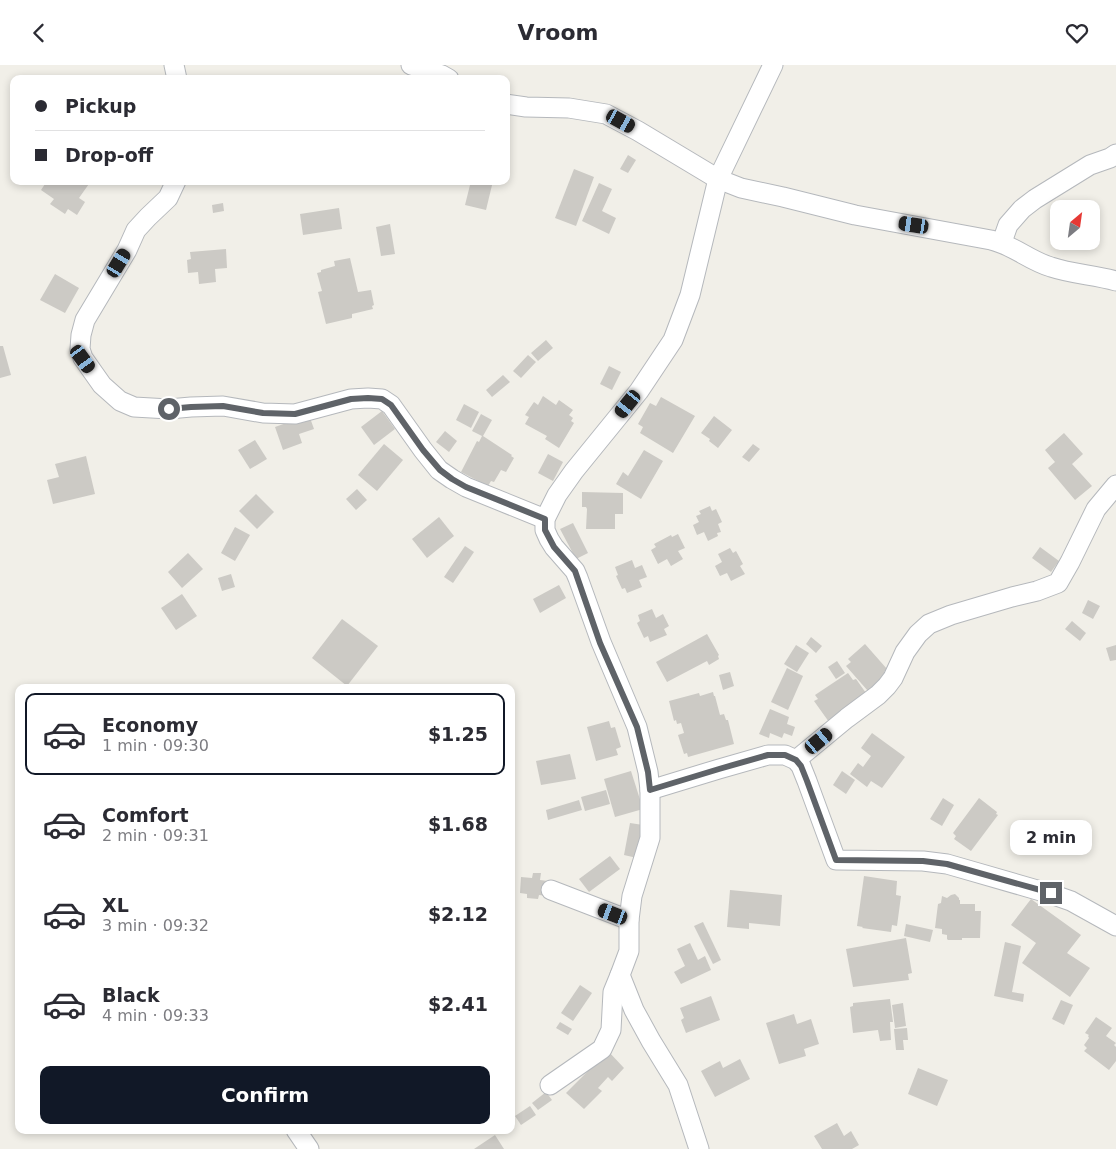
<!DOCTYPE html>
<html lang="en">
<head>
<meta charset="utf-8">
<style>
	:root { --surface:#fff; --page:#f7f7f7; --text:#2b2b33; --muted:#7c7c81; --line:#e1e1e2; --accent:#111827 }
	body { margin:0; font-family:"DejaVu Sans",sans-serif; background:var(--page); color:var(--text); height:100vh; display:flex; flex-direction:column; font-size:19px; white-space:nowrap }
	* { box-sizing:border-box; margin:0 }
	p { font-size:16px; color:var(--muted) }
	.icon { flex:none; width:28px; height:28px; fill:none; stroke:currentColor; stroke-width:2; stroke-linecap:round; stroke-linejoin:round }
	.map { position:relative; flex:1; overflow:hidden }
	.sheet { position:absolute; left:15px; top:619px; width:500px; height:450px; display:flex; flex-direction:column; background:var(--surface); border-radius:10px; box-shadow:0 2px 8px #0003 }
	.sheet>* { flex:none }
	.hud { position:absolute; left:10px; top:10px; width:500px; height:110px; border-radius:10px; box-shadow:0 2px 8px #0003; display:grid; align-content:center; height:110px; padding:0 25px; background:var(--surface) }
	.needle { width:32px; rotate:29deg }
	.fabs { position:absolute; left:1050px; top:135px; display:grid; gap:10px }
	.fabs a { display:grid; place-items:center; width:50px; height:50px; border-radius:10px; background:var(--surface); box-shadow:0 2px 8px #0003; font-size:25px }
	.end { position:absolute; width:22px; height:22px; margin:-11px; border:6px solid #5f6368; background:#fff; box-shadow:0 0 0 2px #fff }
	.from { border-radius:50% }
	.bubble { position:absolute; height:35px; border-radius:10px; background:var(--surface); box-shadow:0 2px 8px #0003; font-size:16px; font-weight:700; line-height:35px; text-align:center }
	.car { position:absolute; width:15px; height:30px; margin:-15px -8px; border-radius:6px; box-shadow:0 0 4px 1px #0007; background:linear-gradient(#222 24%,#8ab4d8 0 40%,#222 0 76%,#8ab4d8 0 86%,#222 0) }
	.hud b { display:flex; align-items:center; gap:18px; height:48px; font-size:19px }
	.hud b+b { border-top:1px solid var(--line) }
	.hud i { width:12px; height:12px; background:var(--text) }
	ul { padding:9px 0 0; list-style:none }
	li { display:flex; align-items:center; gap:15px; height:82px; margin:0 10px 8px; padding:0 15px; border:2px solid transparent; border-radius:10px }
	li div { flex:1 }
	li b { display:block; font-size:19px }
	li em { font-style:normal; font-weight:700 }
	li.current { border-color:var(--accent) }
	li>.icon { width:45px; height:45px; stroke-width:1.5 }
	.cta { display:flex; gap:10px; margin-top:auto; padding:10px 25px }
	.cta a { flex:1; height:58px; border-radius:10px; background:var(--accent); color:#fff; font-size:20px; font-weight:700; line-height:58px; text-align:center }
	header { display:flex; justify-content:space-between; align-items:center; height:65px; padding:0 25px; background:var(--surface); font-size:22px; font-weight:700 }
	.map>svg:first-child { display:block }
	.building { fill:#cccac5 }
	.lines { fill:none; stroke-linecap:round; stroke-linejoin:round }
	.minor-casing { stroke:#b5b8bc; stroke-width:21 }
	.minor { stroke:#fff; stroke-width:19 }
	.route { stroke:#5f6368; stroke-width:6 }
</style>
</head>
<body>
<header><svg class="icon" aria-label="back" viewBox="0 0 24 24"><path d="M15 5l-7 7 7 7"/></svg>Vroom<svg class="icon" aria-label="heart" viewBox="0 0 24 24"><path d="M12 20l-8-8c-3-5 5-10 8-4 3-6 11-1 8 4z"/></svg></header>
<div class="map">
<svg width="1116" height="1084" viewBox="0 0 1116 1084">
	<rect width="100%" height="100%" fill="#f1efe8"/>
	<g class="building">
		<polygon points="628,90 636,95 628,108 620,104"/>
		<polygon points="574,104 594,112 576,161 555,153"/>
		<polygon points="47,116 91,116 79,133 85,137 77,150 68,144 65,149 50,139 54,134 41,125"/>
		<polygon points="471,116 493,116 486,145 465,140"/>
		<polygon points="599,118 612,124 602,146 616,153 609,169 582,156"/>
		<polygon points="223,138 224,146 213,148 212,140"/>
		<polygon points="339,143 342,164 303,170 300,149"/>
		<polygon points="390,159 395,189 381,191 376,162"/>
		<polygon points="226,184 227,203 215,204 216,217 199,219 198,207 188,208 187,195 191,194 190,187"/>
		<polygon points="350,193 358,227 371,225 374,240 372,241 373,244 352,249 352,253 326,259 318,227 322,226 317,208 321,207 321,205 335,201 334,196"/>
		<polygon points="55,209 79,223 65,248 40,235"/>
		<polygon points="546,275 553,283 538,296 531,288"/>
		<polygon points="0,281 3,281 11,310 0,313"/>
		<polygon points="528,290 536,297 521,313 513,306"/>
		<polygon points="609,301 621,307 612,325 600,319"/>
		<polygon points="503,310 510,317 492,332 486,325"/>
		<polygon points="543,331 556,340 559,335 573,345 569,350 573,353 571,356 574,358 559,383 545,374 547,371 525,359 529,352 525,350 534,337 538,340"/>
		<polygon points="661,332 695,351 673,388 640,368 643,362 638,359 650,338 656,341"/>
		<polygon points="464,339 479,347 471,363 456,355"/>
		<polygon points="382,346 395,364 374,380 361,362"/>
		<polygon points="481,349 492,355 483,371 512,390 511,391 514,393 506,407 501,405 494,417 491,416 488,421 461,407 477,376 479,377 482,371 472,366"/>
		<polygon points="309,350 314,364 299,369 302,378 283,385 275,362"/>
		<polygon points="714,351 732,365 718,383 709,376 710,374 701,368"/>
		<polygon points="445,366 457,376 449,387 436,377"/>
		<polygon points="1064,368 1083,389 1072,399 1092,421 1075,435 1048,403 1055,397 1045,385"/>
		<polygon points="255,375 267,394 250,404 238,385"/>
		<polygon points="384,379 403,395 377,426 358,410"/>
		<polygon points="753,379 760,384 749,397 742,392"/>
		<polygon points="644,385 663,396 641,434 616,419 623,407 628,411"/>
		<polygon points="548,389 563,397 553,416 538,408"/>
		<polygon points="86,391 95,429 53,439 47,415 59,412 55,399"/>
		<polygon points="357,424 367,435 356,445 346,434"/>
		<polygon points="582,427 623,428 623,449 615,449 615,464 586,464 587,444 586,442 582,442"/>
		<polygon points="256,429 274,447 257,464 239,446"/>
		<polygon points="710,441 712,446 716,444 722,457 718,459 721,467 717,468 718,471 708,476 704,467 697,470 693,460 699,457 696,451 701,449 699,446"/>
		<polygon points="439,452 454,471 427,493 412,474"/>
		<polygon points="573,458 588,488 576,494 560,464"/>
		<polygon points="235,462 250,470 235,496 221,488"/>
		<polygon points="678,469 685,483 678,486 683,494 671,501 667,494 658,499 651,485 656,482 654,479 671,470 672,472"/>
		<polygon points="465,481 474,487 453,518 444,512"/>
		<polygon points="1040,482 1059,496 1051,507 1032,493"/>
		<polygon points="730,483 733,488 736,486 743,499 740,501 745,509 731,516 727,508 720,511 715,501 722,497 718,489"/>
		<polygon points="188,488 203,504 182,523 168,507"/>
		<polygon points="632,495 635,503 642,500 647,512 639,515 642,522 627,528 625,523 622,524 616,511 618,510 615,502"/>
		<polygon points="231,509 235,522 222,526 218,513"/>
		<polygon points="559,520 566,533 540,548 533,534"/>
		<polygon points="182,529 197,551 176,565 161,543"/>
		<polygon points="1088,535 1100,541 1093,554 1082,548"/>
		<polygon points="652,544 656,553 663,549 669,561 664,564 667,570 650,577 648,571 644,573 637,558 640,556 638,550"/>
		<polygon points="342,554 378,581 347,621 312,593"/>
		<polygon points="1072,556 1086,568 1080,576 1065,564"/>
		<polygon points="707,569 719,590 718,591 719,594 709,600 707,596 667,617 656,597"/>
		<polygon points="811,572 822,581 816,588 806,579"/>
		<polygon points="865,579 887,604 884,607 886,610 868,626 846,601 851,597 848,594"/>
		<polygon points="796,580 809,588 797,607 784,599"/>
		<polygon points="1116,580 1116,595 1110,596 1106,583"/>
		<polygon points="837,596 845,608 836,614 828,602"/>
		<polygon points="787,603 803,611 788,645 771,637"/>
		<polygon points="730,607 734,621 723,625 719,610"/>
		<polygon points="848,608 853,615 856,614 866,628 860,632 862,634 829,657 814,636 818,634 815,630"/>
		<polygon points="713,627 714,631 715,631 720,650 724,649 726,655 728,655 734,679 688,692 687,688 684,689 678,670 684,668 681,658 677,659 676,655 674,656 669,636 699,628 700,631"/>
		<polygon points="770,644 789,652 787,659 795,662 792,671 784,668 782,673 770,668 769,673 759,669"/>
		<polygon points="609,656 611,663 615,662 621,682 616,684 618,690 596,696 587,662"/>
		<polygon points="872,668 905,692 882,723 871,716 867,722 850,709 858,698 863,702 871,691 861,683"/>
		<polygon points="570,689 576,714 541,720 536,696"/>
		<polygon points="631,706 643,744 615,752 604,714"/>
		<polygon points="842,706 855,715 846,729 833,720"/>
		<polygon points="606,725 610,739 585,746 581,732"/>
		<polygon points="943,733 954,740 942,761 930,754"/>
		<polygon points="979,733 997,747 996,749 998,750 971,786 954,774 956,771 953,768"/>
		<polygon points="579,735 582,745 548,755 546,745"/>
		<polygon points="630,758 643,760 637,793 624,790"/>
		<polygon points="610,791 620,804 589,827 579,814"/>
		<polygon points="533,808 541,808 540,815 548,816 547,831 539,830 538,834 527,833 527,829 520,828 521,812 532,813"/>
		<polygon points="864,811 897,816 896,830 901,831 897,861 892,860 891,867 862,863 863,862 857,861"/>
		<polygon points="730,825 782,830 780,861 749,858 749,864 727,862"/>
		<polygon points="955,829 959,833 959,835 960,835 960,839 975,839 975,846 981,846 980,873 962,873 962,875 948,875 947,874 947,870 942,869 942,864 935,863 938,839 941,838 942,831 947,833 951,830"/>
		<polygon points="1031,834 1081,870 1067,888 1090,903 1070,932 1022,898 1036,878 1011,860"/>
		<polygon points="703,857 721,895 713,899 694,861"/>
		<polygon points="906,859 933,865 930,877 904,871"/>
		<polygon points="906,873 912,908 908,909 909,915 853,922 846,884"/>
		<polygon points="1005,877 1021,881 1012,927 1024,929 1023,937 994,931"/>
		<polygon points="690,878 698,895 705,891 711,905 681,919 674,907 685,901 677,884"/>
		<polygon points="580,920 592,928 573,956 561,948"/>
		<polygon points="711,931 720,955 686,968 681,955 684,953 680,943"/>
		<polygon points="890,934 893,957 890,957 891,975 880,976 878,965 853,968 850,942 853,941 853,938"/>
		<polygon points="1061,935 1073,940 1064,960 1052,954"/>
		<polygon points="903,938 906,961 895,963 892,940"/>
		<polygon points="794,949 797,959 811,954 819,979 804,984 806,991 779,999 766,958"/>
		<polygon points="1096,952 1112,963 1106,971 1116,978 1114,980 1116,982 1116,996 1109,1005 1084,986 1087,983 1084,980 1089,973 1088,971 1089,970 1085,968"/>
		<polygon points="560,957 572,964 568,970 556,963"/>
		<polygon points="907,963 908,975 903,975 904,985 896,985 894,964"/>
		<polygon points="608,986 624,1003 612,1016 608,1012 598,1023 602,1026 584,1044 566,1028"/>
		<polygon points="740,994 750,1014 715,1032 701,1006 720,996 723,1003"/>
		<polygon points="918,1003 948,1015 937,1041 908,1029"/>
		<polygon points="546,1027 552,1035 538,1045 532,1038"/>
		<polygon points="530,1041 536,1050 521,1060 515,1051"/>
		<polygon points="837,1058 844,1071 851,1066 859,1080 852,1084 822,1084 814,1071"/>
		<polygon points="495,1070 504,1084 474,1084"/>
	</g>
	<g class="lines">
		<defs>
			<g id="minor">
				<polyline points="174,0 177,14"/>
				<polyline points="411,0 442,10 449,14"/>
				<path d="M506,39L526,42L569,43L606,49L638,66L718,114L741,123L783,132L855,150L991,175C1013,180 1030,196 1051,202C1072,209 1095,210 1116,216"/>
				<polyline points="176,116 168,133 148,152 136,165 127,185 85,255 81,270 80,284 83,293 102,320 120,336 134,342 169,344 191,342 223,341 263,348 295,349 351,334 368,333 382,334 391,340 423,385 439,405 452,414 466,422 545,454"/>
				<polyline points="1002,177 1008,160 1022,144 1035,134 1090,100 1110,93 1116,89"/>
				<polyline points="796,695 847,653 878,630 887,621 893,613 905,587 918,569 929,559 951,550 1012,532 1037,526 1058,518 1070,497 1096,444 1116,420"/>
				<polyline points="650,725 719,704 768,690 785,690 796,695 801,701 807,716 836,795 923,796 947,799 1051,829 1071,836 1116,861"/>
				<polyline points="551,825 629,855"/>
				<polyline points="550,1020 602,984 611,965 613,927 620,910"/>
				<polyline points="296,1065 309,1084"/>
				<polyline points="699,1084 678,1020 651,976 634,945 620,910 629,886 629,855 632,831 650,773 650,725 648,707 637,662 601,577 578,513 575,506 554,482 549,474 545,465 545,454 557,430 574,406 639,326 673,275 690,230 718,114 773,0"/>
			</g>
		</defs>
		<use href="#minor" class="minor-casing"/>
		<use href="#minor" class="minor"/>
	</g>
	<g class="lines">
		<polyline class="route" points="169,344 191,342 223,341 263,348 295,349 351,334 368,333 382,334 391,340 423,385 440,405 452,414 466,422 545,454 545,465 554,482 575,506 600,578 637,662 648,707 650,725 719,704 768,690 785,690 796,695 801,701 807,716 836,795 923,796 947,799 1051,828"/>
	</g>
</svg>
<div class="fabs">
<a><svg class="needle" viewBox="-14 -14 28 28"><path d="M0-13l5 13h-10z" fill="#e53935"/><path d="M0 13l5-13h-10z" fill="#7c7c81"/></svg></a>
</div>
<i class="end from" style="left:169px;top:344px"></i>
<i class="end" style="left:1051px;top:828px"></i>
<div class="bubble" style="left:1010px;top:755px;width:82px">2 min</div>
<i class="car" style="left:621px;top:56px;rotate:119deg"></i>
<i class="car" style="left:914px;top:160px;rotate:279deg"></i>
<i class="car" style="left:119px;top:198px;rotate:31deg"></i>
<i class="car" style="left:83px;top:294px;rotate:144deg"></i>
<i class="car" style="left:628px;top:339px;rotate:219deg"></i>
<i class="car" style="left:819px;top:676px;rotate:50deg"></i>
<i class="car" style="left:613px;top:849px;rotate:291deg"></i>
<div class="hud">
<b><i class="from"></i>Pickup</b>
<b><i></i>Drop-off</b>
</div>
<section class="sheet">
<ul>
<li class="current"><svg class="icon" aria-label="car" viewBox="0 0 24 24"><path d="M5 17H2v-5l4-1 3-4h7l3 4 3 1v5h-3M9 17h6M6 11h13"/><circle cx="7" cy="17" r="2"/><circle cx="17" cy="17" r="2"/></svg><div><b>Economy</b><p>1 min · 09:30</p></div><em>$1.25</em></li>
<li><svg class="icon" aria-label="car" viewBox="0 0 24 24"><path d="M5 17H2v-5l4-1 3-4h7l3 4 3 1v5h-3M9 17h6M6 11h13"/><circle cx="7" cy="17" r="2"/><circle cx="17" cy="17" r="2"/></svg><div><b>Comfort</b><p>2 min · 09:31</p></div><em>$1.68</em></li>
<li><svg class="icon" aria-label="car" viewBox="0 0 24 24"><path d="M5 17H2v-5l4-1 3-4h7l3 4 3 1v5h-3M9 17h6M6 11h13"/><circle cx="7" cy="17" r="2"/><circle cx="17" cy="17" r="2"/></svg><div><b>XL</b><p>3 min · 09:32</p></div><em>$2.12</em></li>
<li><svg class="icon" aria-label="car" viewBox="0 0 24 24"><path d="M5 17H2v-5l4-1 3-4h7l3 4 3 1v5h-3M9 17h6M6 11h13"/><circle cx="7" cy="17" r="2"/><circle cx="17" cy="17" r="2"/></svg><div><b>Black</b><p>4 min · 09:33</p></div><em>$2.41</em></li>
</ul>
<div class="cta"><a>Confirm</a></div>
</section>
</div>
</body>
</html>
